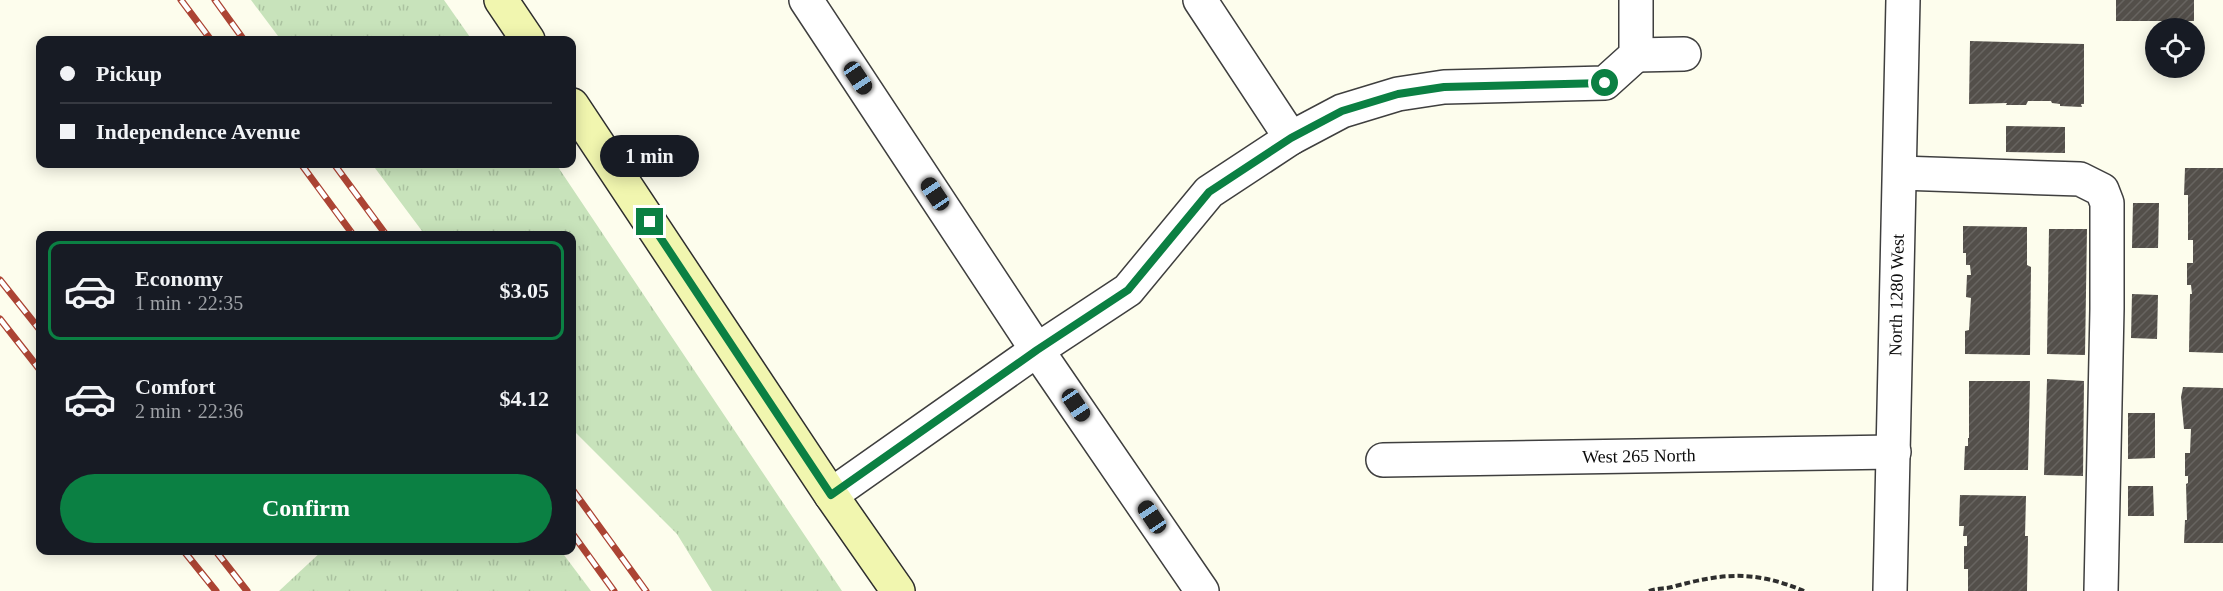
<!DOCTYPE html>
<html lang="en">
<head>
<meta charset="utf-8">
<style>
	:root { --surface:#171b24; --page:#20242c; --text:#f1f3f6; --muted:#9ea1a6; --line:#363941; --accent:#0b8043 }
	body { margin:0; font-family:Georgia,serif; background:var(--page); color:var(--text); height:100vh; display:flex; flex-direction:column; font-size:22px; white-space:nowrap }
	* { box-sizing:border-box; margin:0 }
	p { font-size:20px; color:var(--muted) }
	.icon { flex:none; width:33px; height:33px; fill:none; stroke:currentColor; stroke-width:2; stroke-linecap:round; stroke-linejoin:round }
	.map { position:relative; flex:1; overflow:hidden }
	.side { position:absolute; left:36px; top:231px; width:540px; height:324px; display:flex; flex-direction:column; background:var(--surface); border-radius:12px; box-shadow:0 3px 15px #0003 }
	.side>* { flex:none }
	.hud { position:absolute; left:36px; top:36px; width:540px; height:132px; border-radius:12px; box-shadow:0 3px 15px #0003; display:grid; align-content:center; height:132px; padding:0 24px; background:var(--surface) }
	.controls { position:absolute; left:2145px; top:18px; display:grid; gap:12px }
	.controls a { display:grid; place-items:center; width:60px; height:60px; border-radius:50%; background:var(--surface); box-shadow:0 3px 15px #0003; font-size:30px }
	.end { position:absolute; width:27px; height:27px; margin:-14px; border:8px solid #0b8043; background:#fff; box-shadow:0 0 0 3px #fff }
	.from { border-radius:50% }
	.bubble { position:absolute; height:42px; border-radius:21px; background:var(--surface); box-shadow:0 3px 15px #0003; font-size:20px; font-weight:600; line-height:42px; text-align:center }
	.car { position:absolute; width:18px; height:36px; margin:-18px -9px; border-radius:8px; box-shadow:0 0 4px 2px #0007; background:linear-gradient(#222 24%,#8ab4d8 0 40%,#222 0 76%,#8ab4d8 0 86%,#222 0) }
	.hud b { display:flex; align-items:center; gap:21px; height:57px; font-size:22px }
	.hud b+b { border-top:2px solid var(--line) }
	.hud i { width:15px; height:15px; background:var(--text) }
	ul { padding:10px 0 0; list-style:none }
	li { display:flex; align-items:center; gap:18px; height:99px; margin:0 12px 9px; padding:0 12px; border:3px solid transparent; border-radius:12px }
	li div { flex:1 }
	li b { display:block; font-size:22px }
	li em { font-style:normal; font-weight:600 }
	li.selected { border-color:var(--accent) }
	li>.icon { width:54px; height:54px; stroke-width:1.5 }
	.action { display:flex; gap:12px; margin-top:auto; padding:12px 24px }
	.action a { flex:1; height:69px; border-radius:36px; background:var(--accent); color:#fff; font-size:24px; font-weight:600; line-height:69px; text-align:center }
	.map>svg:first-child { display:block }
	.grass { fill:url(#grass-tufts) }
	.building { fill:url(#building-hatch) }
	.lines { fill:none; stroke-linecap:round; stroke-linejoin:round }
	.street-casing { stroke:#3f3f3f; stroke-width:36 }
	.secondary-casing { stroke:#2e2e2e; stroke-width:36 }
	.path { stroke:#2e2e2e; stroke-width:4; stroke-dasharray:6 3; stroke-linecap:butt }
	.street { stroke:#fff; stroke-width:33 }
	.secondary { stroke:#f1f6af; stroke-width:33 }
	.rail-casing { stroke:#ac4434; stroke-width:7 }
	.rail { stroke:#fff; stroke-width:4.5; stroke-dasharray:14; stroke-linecap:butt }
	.route { stroke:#0b8043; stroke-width:8 }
	.labels { text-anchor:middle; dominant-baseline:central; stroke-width:6; stroke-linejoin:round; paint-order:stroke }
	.street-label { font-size:18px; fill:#0c0c0c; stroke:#fff }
</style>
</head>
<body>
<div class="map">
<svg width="2223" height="591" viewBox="0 0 2223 591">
	<defs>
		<pattern id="grass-tufts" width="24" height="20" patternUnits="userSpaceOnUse" patternTransform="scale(1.5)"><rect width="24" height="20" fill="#c8e3bb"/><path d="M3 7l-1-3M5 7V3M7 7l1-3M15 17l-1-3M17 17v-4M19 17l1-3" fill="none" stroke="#abc2a0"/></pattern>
		<pattern id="building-hatch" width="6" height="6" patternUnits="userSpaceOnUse" patternTransform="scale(1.5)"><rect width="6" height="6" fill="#534f4a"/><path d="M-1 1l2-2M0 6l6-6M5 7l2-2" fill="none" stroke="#676460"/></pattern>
	</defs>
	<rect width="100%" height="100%" fill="#fdfded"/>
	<g class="grass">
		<polygon points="251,0 444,0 472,40 281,40"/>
		<polygon points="372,164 556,164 842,591 712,591 677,534 572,429 572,236 425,235"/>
		<polygon points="265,231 269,235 222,235 222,232"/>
		<polygon points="323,550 561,551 591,591 279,591"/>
	</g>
	<g class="building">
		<rect x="2116" y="0" width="78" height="21"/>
		<polygon points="1970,41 2084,44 2084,104 2081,104 2082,107 2060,106 2060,104 2052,103 2051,101 2028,101 2026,105 2006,105 2007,103 1969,104"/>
		<polygon points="2006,126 2065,127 2065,153 2006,152"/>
		<polygon points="2185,168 2223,168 2223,353 2189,352 2190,294 2192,294 2191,285 2187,285 2187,263 2193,263 2193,240 2188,240 2188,195 2184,195"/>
		<polygon points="2133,203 2159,203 2158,248 2132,248"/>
		<polygon points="1963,226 2027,227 2027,265 2031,267 2030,355 1965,354 1965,331 1969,330 1971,298 1966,297 1967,275 1971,275 1970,265 1966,265 1966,253 1963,253"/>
		<polygon points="2049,229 2087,229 2085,355 2047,354"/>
		<polygon points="2132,294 2158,295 2157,339 2131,338"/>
		<polygon points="2047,379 2084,381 2083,476 2044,475"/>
		<polygon points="1969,381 2030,381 2028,470 1964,470 1965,446 1968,446 1968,438 1969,438"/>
		<polygon points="2183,387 2223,388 2223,543 2184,543 2185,520 2187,520 2186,484 2188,483 2188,476 2185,476 2185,453 2190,453 2191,429 2184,429 2181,397"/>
		<polygon points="2128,413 2155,413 2155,458 2128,459"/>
		<polygon points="2128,486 2153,486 2154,516 2128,516"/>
		<polygon points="1960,495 2026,496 2025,536 2028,536 2027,591 1968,591 1968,569 1964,569 1964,546 1967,546 1967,536 1963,536 1964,526 1959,526"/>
	</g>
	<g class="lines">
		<defs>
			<g id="street">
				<polyline points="806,0 1037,350 1202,591"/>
				<polyline points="1200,0 1291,138"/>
				<polyline points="1636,55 1684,54"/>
				<polyline points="1900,173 2080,179 2102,190 2107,203 2107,309 2101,591"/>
				<path id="s1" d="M1383,460L1894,452"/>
				<polyline points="831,495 1037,350 1128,290 1209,192 1291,138 1342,111 1398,94 1444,87 1605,83 1636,55 1636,0"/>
				<path id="s2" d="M1890,591L1903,0"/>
			</g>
			<g id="secondary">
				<polyline points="501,0 528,40"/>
				<polyline points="572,105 831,495 898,591"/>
			</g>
		</defs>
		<use href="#street" class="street-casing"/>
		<use href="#secondary" class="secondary-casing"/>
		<path class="path" d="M1649,591C1657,588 1665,589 1672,587C1723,573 1754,570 1804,591"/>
		<use href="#street" class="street"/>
		<use href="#secondary" class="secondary"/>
		<defs>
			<g id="rail">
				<polyline points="181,0 211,40"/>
				<polyline points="215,0 244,40"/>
				<polyline points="301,164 354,236"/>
				<polyline points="334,164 387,236"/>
				<polyline points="0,280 40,330"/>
				<polyline points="0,319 40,370"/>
				<polyline points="572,489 646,591"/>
				<polyline points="572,533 614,591"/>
				<polyline points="183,550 216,591"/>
				<polyline points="215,550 247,591"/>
			</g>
		</defs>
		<use href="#rail" class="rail-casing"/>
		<use href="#rail" class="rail"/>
	</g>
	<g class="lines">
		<polyline class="route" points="650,222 831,495 1037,350 1128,290 1209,192 1291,138 1342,111 1398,94 1444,87 1605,83"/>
	</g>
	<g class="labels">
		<g class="street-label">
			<text stroke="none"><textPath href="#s2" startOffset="296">North 1280 West</textPath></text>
			<text stroke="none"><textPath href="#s1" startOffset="256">West 265 North</textPath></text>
		</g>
	</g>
</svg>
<div class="controls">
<a><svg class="icon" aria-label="locate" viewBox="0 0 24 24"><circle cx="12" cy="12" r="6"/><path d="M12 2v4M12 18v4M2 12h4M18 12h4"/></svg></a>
</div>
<i class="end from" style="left:1605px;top:83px"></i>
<i class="end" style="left:650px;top:222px"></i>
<div class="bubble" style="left:600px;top:135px;width:99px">1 min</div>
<i class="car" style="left:858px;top:78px;rotate:146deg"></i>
<i class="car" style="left:935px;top:194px;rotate:326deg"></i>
<i class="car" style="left:1076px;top:405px;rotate:146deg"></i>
<i class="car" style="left:1152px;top:517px;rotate:326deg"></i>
<div class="hud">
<b><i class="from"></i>Pickup</b>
<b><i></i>Independence Avenue</b>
</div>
<section class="side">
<ul>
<li class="selected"><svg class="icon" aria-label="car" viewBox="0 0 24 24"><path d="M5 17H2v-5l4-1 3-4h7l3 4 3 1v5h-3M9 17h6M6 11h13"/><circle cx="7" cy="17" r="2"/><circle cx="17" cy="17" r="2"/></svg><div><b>Economy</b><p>1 min · 22:35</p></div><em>$3.05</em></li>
<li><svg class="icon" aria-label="car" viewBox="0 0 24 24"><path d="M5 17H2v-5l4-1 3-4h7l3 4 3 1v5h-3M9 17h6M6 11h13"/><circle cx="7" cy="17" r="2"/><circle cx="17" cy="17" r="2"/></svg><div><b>Comfort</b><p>2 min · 22:36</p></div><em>$4.12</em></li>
</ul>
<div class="action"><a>Confirm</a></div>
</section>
</div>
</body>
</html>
